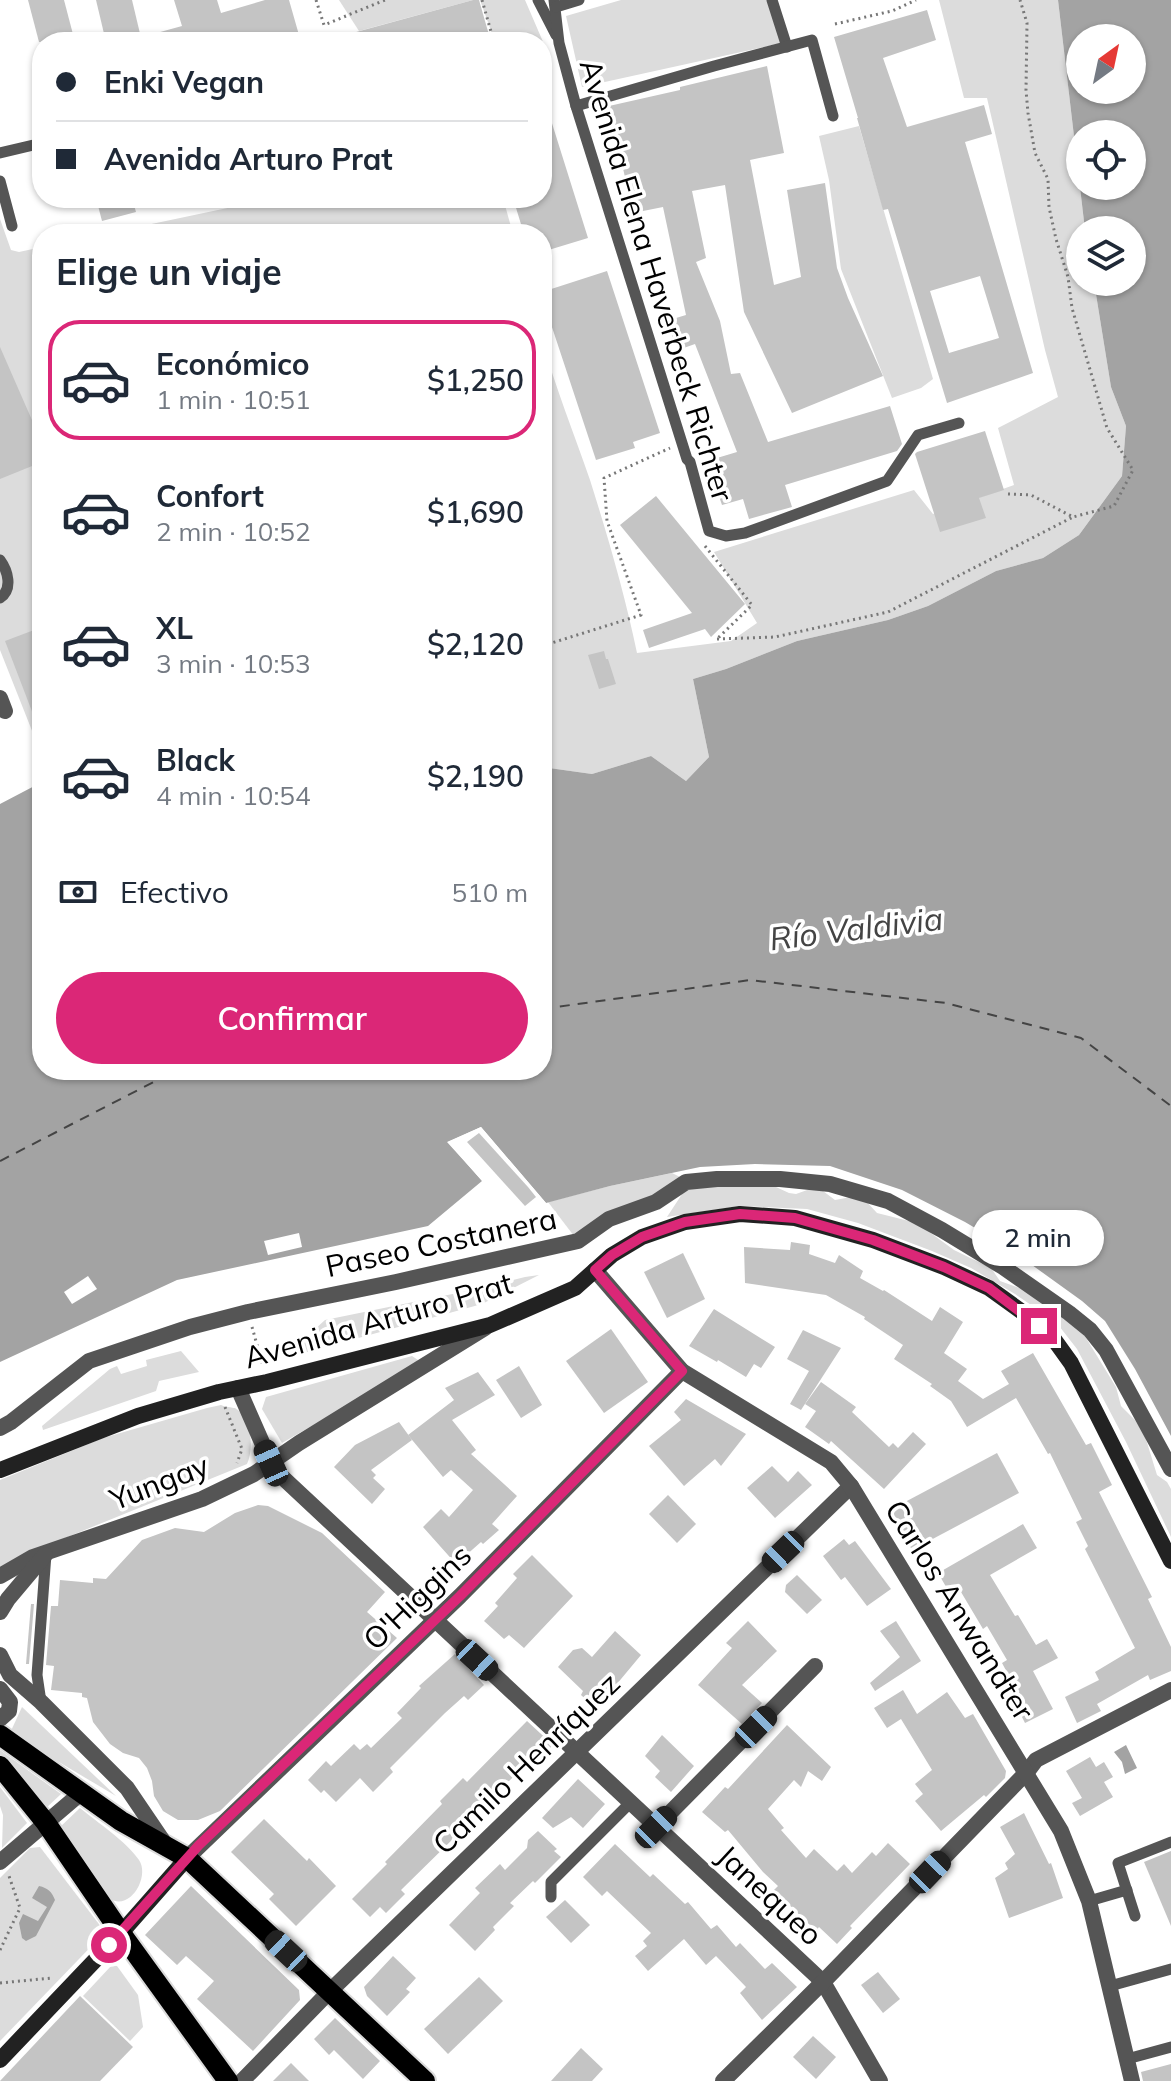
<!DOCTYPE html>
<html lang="es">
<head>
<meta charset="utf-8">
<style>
	:root { --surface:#fff; --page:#f6f6f7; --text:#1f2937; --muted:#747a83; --line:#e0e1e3; --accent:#db2777 }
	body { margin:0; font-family:Mulish,sans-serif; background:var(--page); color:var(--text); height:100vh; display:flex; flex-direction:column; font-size:30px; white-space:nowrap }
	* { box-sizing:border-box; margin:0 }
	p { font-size:26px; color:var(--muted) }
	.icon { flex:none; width:44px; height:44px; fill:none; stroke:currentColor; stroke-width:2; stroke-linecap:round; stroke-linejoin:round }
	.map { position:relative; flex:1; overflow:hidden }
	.details { position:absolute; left:32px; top:224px; width:520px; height:856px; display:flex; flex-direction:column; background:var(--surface); border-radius:32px; box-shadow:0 2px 6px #0004 }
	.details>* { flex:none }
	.top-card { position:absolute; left:32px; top:32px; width:520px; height:176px; border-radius:32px; box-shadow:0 2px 6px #0004; display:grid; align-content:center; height:176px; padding:0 24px; background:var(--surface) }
	.needle { width:52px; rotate:33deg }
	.tools { position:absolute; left:1066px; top:24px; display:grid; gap:16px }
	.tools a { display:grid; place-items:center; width:80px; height:80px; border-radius:50%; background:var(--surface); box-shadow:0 2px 6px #0004; font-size:40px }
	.end { position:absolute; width:36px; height:36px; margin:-18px; border:10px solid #db2777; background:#fff; box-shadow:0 0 0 4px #fff }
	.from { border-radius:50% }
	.bubble { position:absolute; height:56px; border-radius:28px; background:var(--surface); box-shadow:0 2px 6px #0004; font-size:26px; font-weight:600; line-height:56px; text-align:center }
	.car { position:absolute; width:24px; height:48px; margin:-24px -12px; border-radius:10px; box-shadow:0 0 6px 2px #0007; background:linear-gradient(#222 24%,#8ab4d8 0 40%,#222 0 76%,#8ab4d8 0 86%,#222 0) }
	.top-card b { display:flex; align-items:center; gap:28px; height:76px; font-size:30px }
	.top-card b+b { border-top:2px solid var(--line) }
	.top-card i { width:20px; height:20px; background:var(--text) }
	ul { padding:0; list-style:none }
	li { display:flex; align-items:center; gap:24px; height:120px; margin:0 16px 12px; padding:0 8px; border:4px solid transparent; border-radius:32px }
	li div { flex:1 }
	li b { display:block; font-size:30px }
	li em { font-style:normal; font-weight:600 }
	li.active { border-color:var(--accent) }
	li>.icon { width:72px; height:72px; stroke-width:1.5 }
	h2 { padding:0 24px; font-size:36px; line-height:96px }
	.pay { display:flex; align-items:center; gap:20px; height:88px; padding:0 24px; font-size:30px }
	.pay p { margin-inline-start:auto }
	.primary-button { display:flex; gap:16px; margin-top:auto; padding:16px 24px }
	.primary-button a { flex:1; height:92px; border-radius:48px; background:var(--accent); color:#fff; font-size:32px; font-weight:600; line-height:92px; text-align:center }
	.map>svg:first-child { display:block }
	.green { fill:#dcdcdc }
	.water { fill:#a3a3a3; fill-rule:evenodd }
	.pier { fill:#fff }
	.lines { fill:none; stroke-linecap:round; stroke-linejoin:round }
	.ferry { stroke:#444; stroke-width:2; stroke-dasharray:10 8; stroke-linecap:butt }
	.building { fill:#c4c4c4; fill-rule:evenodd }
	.primary-casing { stroke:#dbdbdb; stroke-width:24 }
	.path { stroke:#777; stroke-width:3; stroke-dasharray:2 4; stroke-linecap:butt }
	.service { stroke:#555; stroke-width:11 }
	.pedestrian { stroke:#555; stroke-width:16 }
	.minor { stroke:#555; stroke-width:16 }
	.tertiary { stroke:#555; stroke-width:16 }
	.secondary { stroke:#222; stroke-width:16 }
	.primary { stroke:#000; stroke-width:20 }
	.route { stroke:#db2777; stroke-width:10 }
	.labels { text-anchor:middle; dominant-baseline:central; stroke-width:7; stroke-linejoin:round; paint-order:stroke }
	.street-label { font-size:30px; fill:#000; stroke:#fff }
	.water-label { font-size:32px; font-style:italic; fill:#444; stroke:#fff }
</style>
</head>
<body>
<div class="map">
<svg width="1171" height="2081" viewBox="0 0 1171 2081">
	<rect width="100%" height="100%" fill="#fff"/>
	<g class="green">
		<polygon points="339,0 473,0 359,31"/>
		<polygon points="480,0 525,0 547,51 542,52 542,42 495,42"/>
		<polygon points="621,0 768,0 782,43 582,87 566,16"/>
		<path d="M939,0H1058L1085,230H1080V282H1094L1111,387L1126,426L1122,476L1079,535L1043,558L996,571L928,606L888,620L797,641L726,669L693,679L709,757L686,781L651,756L592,774L542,767V339C555,387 574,433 590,480C608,537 625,595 637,653L731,641L757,623L714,552L914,490L933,514L1014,485L998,428L1058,397L1045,350L987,98H964Z"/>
		<polygon points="859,126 933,379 921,388 892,398 841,269 829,180 819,136"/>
		<polygon points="275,198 503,198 513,234 104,234"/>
		<polygon points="0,219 11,250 19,252 42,247 42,756 0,650"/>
		<polygon points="672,1173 680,1177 650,1200 574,1236 548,1202 610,1186"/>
		<polygon points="733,1186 776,1187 789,1193 796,1194 810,1189 823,1191 835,1200 851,1197 865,1200 877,1213 917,1223 954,1250 991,1268 1000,1281 1025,1290 1083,1333 1116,1387 1121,1406 1135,1420 1145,1436 1157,1475 1167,1482 1171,1489 1171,1537 1126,1442 1077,1349 1056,1322 1015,1294 971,1268 932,1251 858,1223 807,1209 739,1206 667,1217 686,1188"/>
		<polygon points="539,1275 482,1304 293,1356 292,1350 325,1320 477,1289 525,1277"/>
		<polygon points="181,1351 199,1372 159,1381 156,1391 43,1430 42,1426 110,1369 117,1366 121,1374 147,1366 146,1360"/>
		<polygon points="412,1356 418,1360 414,1367 282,1443 262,1409 266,1397"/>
		<path d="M221,1405C223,1406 233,1408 235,1408C252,1417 254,1449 247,1464L38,1549L0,1569V1480L103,1438L207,1408Z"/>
		<polygon points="22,1707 116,1796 10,1733"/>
		<polygon points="0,1750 61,1794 45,1809 0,1756"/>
		<polygon points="0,1787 27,1823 2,1848 3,1815 0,1806"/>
		<path d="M80,1808C98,1823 126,1841 139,1860C150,1876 131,1911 110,1899L57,1830Z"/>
		<polygon points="40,1847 105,1932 0,2041 0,1878 30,1848"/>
		<polygon points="112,1965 117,1966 138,1995 143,2027 130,2041 83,1996"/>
	</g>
	<g class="water">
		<path d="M1058,0H1171V1436L1135,1369L1105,1321L1082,1301L1007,1247L965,1222L902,1190L830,1166L755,1164L700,1167L610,1186L546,1203L481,1127L448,1142L482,1181L428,1226L177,1280L0,1362V804L42,782V1070H542V767L592,774L651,756L686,781L709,757L693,679L726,669L797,641L888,620L928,606L996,571L1043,558L1079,535L1122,476L1126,426L1111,387L1094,282H1132V230H1085ZM1080,38H1132V90H1080ZM1080,134H1132V186H1080Z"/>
		<polygon points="1126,1745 1137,1768 1125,1774 1122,1762 1114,1752"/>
		<path d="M39,1886C48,1888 52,1892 55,1900L36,1936L26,1941L22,1938L19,1923L23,1914L38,1921L47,1907L32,1898Z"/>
	</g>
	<g class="pier">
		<polygon points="481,1127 546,1203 543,1205 480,1132 454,1143 486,1179 485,1184 447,1142"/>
		<polygon points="299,1233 302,1247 268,1255 264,1241"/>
		<polygon points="88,1276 97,1289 72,1304 64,1292"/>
	</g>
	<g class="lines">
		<g class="ferry">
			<polyline points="542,1009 750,980 946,1003 1081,1038 1171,1106"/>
			<polyline points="0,1161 177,1070"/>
		</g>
	</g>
	<g class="building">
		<polygon points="28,0 64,0 75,42 39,42"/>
		<polygon points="96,0 132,0 142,42 106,42"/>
		<polygon points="174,0 217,0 221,13 265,0 289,0 301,42 142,42 142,37 182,26"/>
		<polygon points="473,0 479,0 491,42 338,42 338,37"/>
		<path d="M927,10L936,40L883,58L907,127L984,105L992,134L965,142L1033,373L947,403L888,209L883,210L857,118H858L834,37ZM980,276L999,338L949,353L930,291Z"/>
		<polygon points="767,66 784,153 750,160 774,285 801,277 787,190 825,183 837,268 848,298 883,376 792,413 744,312 725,185 692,191 706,258 696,262 720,321 731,374 740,373 768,442 890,406 902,444 897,451 785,485 792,507 749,519 743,499 722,505 707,461 737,452 695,344 678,350 666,321 686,315 663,207 633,213 609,106 680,90 680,87"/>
		<polygon points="545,101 588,238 542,252 542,234 524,234 513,198 542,198 542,102"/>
		<polygon points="96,198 132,198 136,212 102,221"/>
		<polygon points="607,271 660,433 633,442 635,448 596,460 542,297 542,292"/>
		<polygon points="0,347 42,443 42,462 0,479"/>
		<polygon points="985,431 1004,490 979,498 986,518 940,532 915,454 917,452"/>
		<polygon points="656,496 745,604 711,637 705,629 649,648 643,630 692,613 620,525"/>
		<polygon points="42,627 42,735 41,735 5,641"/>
		<polygon points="604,651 606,659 608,659 616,684 599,689 588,655"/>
		<polygon points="479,1133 528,1187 536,1197 525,1206 467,1142"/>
		<polygon points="791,1242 810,1245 809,1254 835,1263 839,1255 863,1271 860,1278 883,1291 884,1290 932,1321 940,1307 963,1322 944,1353 967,1369 958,1381 983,1399 1009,1384 1001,1371 1033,1353 1086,1445 1091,1443 1112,1485 1099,1492 1152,1597 1148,1599 1171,1647 1171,1671 1150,1680 1148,1675 1097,1704 1101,1711 1077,1723 1065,1697 1099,1680 1095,1672 1135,1648 1085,1549 1088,1546 1076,1522 1082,1519 1050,1453 1048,1454 1016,1398 967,1427 951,1401 930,1386 932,1384 894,1359 903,1345 864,1319 865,1317 826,1295 745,1283 744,1247 790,1250"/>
		<polygon points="683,1253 705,1299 667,1318 644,1272"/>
		<polygon points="714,1309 775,1347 761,1368 754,1364 746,1377 718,1360 717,1362 689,1346"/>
		<polygon points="611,1329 648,1382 604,1413 566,1361"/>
		<polygon points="803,1330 841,1348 801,1410 790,1404 809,1371 787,1359"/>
		<polygon points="519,1366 542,1405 521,1418 496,1380"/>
		<polygon points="478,1372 495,1395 452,1420 476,1450 471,1454 517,1496 492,1524 499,1530 483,1544 481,1542 456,1564 423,1527 441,1509 449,1517 473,1490 451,1470 443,1477 408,1435 454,1400 445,1388"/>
		<polygon points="821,1382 856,1407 852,1412 889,1447 893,1443 898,1448 913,1432 926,1444 884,1489 831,1441 829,1444 805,1427 816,1411 805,1404"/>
		<polygon points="686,1399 746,1434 721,1466 715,1459 684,1486 649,1446 681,1420 674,1412"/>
		<polygon points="399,1422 412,1440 371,1470 376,1475 373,1478 385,1489 372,1504 334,1467 355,1445"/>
		<polygon points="997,1453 1019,1493 912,1550 890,1510"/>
		<polygon points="772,1466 788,1482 798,1471 812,1485 775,1518 747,1488"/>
		<polygon points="668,1495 696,1524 677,1543 649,1514"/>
		<polygon points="258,1505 268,1506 322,1533 385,1592 367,1612 397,1638 220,1811 198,1820 178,1820 163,1811 154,1796 152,1781 147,1768 139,1758 123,1753 110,1744 93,1722 87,1698 82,1697 82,1693 51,1690 54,1666 46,1665 51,1606 58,1606 60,1580 93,1583 93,1578 106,1579 142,1540 175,1528 204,1532 235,1513"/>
		<polygon points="1023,1524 1037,1548 990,1575 1015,1616 1018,1615 1036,1645 1047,1639 1058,1658 1033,1671 1053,1709 1025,1723 1012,1697 1017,1691 1002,1663 1007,1660 987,1626 983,1629 961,1592 952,1597 938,1573"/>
		<polygon points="844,1539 849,1545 855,1541 891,1589 867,1606 845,1577 841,1580 823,1556"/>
		<polygon points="532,1555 573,1596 524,1648 509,1635 504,1639 484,1621 498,1606 495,1603 517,1578 513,1574"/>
		<polygon points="797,1575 822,1600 807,1614 785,1592 786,1585"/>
		<polygon points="31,1604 34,1604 29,1664 26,1664"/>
		<polygon points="748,1621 777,1651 742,1685 762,1703 742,1724 698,1685 732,1648 726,1643"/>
		<polygon points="896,1621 921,1661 875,1691 870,1683 900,1657 880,1631"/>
		<polygon points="615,1631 641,1655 596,1709 581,1695 583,1691 558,1667 573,1650 582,1648 592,1657"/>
		<polygon points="455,1654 484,1685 468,1700 464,1696 445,1713 390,1768 393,1772 373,1792 360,1778 336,1802 324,1790 321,1793 308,1780 326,1761 331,1766 354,1744 360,1750 367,1744 371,1748 402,1718 397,1713 421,1688 419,1686"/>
		<polygon points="903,1690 917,1714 947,1692 965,1718 973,1714 1006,1771 1005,1778 986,1797 984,1795 941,1831 915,1801 923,1794 915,1784 932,1770 901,1719 887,1728 874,1708"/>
		<polygon points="527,1721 553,1745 531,1768 527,1764 454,1833 457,1835 401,1890 405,1894 386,1913 380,1907 370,1917 352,1899 387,1864 385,1862 442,1804 440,1801 463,1778 467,1782"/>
		<polygon points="787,1725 831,1767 822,1781 808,1771 801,1787 794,1780 768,1809 784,1828 781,1830 806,1858 814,1849 837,1871 844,1864 852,1873 872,1852 876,1856 888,1843 910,1864 850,1926 852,1928 837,1944 819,1927 816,1931 774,1890 778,1886 763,1872 728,1830 725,1832 702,1812 725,1787 728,1789"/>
		<polygon points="662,1735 694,1766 671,1792 655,1777 660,1771 645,1756"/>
		<polygon points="1090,1757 1096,1767 1104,1762 1113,1777 1104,1782 1113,1797 1080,1816 1072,1803 1082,1798 1066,1771"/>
		<polygon points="578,1779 605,1804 583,1828 571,1817 553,1828 542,1818"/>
		<polygon points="1024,1813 1049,1864 1051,1863 1063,1898 1009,1918 995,1878 1008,1869 1005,1863 1015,1854 1000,1827"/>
		<polygon points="264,1819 307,1861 309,1858 336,1886 296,1926 269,1899 274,1894 231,1852"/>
		<polygon points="538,1831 557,1849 554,1851 561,1857 535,1883 533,1881 510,1903 514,1906 493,1927 495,1930 475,1951 449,1925 480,1893 475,1888 500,1864 505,1870 527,1848 528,1840"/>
		<polygon points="615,1844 650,1877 653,1874 685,1904 688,1902 711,1929 717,1925 736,1947 740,1943 765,1969 772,1963 797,1987 762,2020 740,1993 746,1987 716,1956 706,1965 684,1939 648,1971 635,1956 647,1946 643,1941 651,1933 607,1891 602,1896 583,1877"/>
		<polygon points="1171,1851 1171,1926 1144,1862"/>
		<polygon points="191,1886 299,1990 300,2000 253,2051 197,1999 214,1981 186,1956 177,1965 145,1935"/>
		<polygon points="565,1900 590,1925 571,1943 546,1917"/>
		<polygon points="393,1956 416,1978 406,1989 410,1992 387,2016 367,1996 364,1987"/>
		<polygon points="878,1972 900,1999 883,2013 861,1985"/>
		<polygon points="479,1977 503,2001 448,2054 424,2029"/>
		<polygon points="80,1996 133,2047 100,2081 0,2081"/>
		<polygon points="335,2018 380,2061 363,2079 334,2050 329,2055 314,2039"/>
		<polygon points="813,2036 836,2057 816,2079 793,2057"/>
		<polygon points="581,2048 603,2069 592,2081 551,2081"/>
		<polygon points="291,2063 309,2081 273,2081"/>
		<polygon points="1171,2064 1171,2081 1143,2081 1141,2072"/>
	</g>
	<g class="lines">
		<defs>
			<g id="primary">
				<polyline points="0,1735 121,1821 187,1858 425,2081"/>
				<polyline points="0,1766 46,1823 121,1933 228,2081"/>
			</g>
		</defs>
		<use href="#primary" class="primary-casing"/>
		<g class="path">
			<polyline points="316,0 324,25 385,0"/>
			<polyline points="482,0 494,42"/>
			<polyline points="835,24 892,11 916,0"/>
			<polyline points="1008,494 1031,495 1073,517 1114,506 1133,470 1107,428 1072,308 1068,277 1056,239 1049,207 1048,179 1035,153 1028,113 1026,90 1027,23 1020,0"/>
			<polyline points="705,546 752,605 717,639"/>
			<polyline points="717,639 775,637 888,612 1073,517"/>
			<polyline points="542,646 641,615 607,521 604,478 670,448"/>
			<polyline points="252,1327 263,1366"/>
			<polyline points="225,1407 242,1449 237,1463"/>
			<polyline points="0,1950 20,1908 9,1876"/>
			<polyline points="0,1983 52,1978"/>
		</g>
		<g class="service">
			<polyline points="538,0 556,35"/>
			<polyline points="554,0 559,43 576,106 687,459 690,462 709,531 726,536 745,533 887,481 918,435 959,423"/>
			<polyline points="772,0 787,47"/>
			<polyline points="556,7 579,0"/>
			<polyline points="576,106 714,66 812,40 833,116"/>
			<polyline points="0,153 42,143"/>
			<polyline points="0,181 12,226"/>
			<path d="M0,560C8,571 13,589 0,598"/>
			<polyline points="41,1702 37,1675 46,1554"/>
			<polyline points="551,1897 551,1882 630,1803"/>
			<polyline points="1089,1901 1127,1890"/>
			<polyline points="1135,1916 1118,1863 1171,1842"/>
			<polyline points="1110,1986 1171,1969"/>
			<polyline points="1127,2059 1171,2047"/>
		</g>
		<polyline class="pedestrian" points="0,1428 11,1422 89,1361 190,1327 248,1312 396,1282 578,1241 609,1219 656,1202 686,1182 717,1179 780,1179 830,1184 888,1201 942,1230 1003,1267 1069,1313 1090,1330 1106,1350 1171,1469"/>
		<g class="minor">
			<polyline points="0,698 5,711"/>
			<polyline points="238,1388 271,1463 280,1475 823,1982 880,2081"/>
			<polyline points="0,1576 33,1557 202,1499 254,1474 299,1443 485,1328"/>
			<polyline points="0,1612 8,1599 45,1555"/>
			<polyline points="0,1655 10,1675 41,1702 127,1788 165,1844"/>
			<polyline points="0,1689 10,1702 9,1711 0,1719"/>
			<polyline points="656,1827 815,1666"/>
			<polyline points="187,1858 460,1596 682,1371"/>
			<polyline points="0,1862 81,1793"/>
			<polyline points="329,1992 851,1486"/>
			<polyline points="723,2081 823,1982 1027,1772 1036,1760 1171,1690"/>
		</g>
		<g class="tertiary">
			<polyline points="595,1270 682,1371 831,1462 851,1486 1061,1831 1089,1901 1132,2081"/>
			<polyline points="242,2081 329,1992"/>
		</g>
		<g class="secondary">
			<polyline points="0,1470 138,1416 219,1392 267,1382 490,1325 575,1288 612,1255 642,1237 685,1222 740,1214 795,1218 873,1240 944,1267 989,1288 1025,1314 1053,1338 1071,1363 1171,1561"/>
			<polyline points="0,2060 121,1933 187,1858"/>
		</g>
		<use href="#primary" class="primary"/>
	</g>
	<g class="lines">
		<polyline class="route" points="109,1945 199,1845 460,1596 682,1371 595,1270 612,1255 642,1237 685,1222 740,1214 795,1218 873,1240 944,1267 989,1288 1039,1326"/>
	</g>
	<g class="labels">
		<g class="street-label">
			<text transform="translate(657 280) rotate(73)">Avenida Elena Haverbeck Richter</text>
			<text transform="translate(441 1242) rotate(-12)">Paseo Costanera</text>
			<text transform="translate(378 1320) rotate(-16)">Avenida Arturo Prat</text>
			<text transform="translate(159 1482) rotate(-21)">Yungay</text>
			<text transform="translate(417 1597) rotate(-44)">O'Higgins</text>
			<text transform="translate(960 1610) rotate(58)">Carlos Anwandter</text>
			<text transform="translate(526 1763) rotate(-44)">Camilo Henríquez</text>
			<text transform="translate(770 1895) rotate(43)">Janequeo</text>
		</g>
		<g class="water-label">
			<text transform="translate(856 928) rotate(-7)">Río Valdivia</text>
		</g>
	</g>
</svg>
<div class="tools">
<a><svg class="needle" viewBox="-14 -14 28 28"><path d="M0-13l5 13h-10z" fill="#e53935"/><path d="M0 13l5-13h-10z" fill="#747a83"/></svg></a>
<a><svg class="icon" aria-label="locate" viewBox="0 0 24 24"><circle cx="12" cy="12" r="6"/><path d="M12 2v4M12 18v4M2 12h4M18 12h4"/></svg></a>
<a><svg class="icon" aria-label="layers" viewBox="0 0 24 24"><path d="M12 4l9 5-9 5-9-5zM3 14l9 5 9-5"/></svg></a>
</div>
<i class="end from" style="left:109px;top:1945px"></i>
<i class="end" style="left:1039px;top:1326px"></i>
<div class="bubble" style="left:972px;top:1210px;width:132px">2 min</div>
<i class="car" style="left:271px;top:1463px;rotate:336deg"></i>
<i class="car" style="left:783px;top:1552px;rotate:226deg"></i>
<i class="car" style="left:477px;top:1660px;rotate:133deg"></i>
<i class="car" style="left:756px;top:1727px;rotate:45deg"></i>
<i class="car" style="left:656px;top:1827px;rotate:45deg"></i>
<i class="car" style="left:930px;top:1872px;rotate:44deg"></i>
<i class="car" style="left:286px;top:1951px;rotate:313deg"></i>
<div class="top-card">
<b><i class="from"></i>Enki Vegan</b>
<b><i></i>Avenida Arturo Prat</b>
</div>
<section class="details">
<h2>Elige un viaje</h2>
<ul>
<li class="active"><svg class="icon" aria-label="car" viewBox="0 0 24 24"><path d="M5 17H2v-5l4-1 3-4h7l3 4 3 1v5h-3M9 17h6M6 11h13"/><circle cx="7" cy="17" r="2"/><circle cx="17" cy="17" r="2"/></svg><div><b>Económico</b><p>1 min · 10:51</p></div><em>$1,250</em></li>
<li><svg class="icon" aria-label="car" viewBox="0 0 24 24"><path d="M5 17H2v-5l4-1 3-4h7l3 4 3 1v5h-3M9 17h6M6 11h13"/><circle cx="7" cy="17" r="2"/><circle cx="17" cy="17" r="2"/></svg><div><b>Confort</b><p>2 min · 10:52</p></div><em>$1,690</em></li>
<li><svg class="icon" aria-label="car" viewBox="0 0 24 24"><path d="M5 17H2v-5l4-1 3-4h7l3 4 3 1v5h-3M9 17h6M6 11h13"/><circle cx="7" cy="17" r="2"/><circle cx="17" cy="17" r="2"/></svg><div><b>XL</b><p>3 min · 10:53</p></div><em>$2,120</em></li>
<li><svg class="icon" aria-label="car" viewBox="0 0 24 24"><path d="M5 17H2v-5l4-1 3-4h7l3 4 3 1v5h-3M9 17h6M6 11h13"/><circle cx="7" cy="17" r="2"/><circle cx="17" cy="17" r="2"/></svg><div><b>Black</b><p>4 min · 10:54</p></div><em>$2,190</em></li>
</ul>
<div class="pay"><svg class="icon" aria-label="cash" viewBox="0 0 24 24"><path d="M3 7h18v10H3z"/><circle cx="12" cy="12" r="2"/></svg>Efectivo<p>510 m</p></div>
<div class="primary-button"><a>Confirmar</a></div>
</section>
</div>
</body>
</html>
